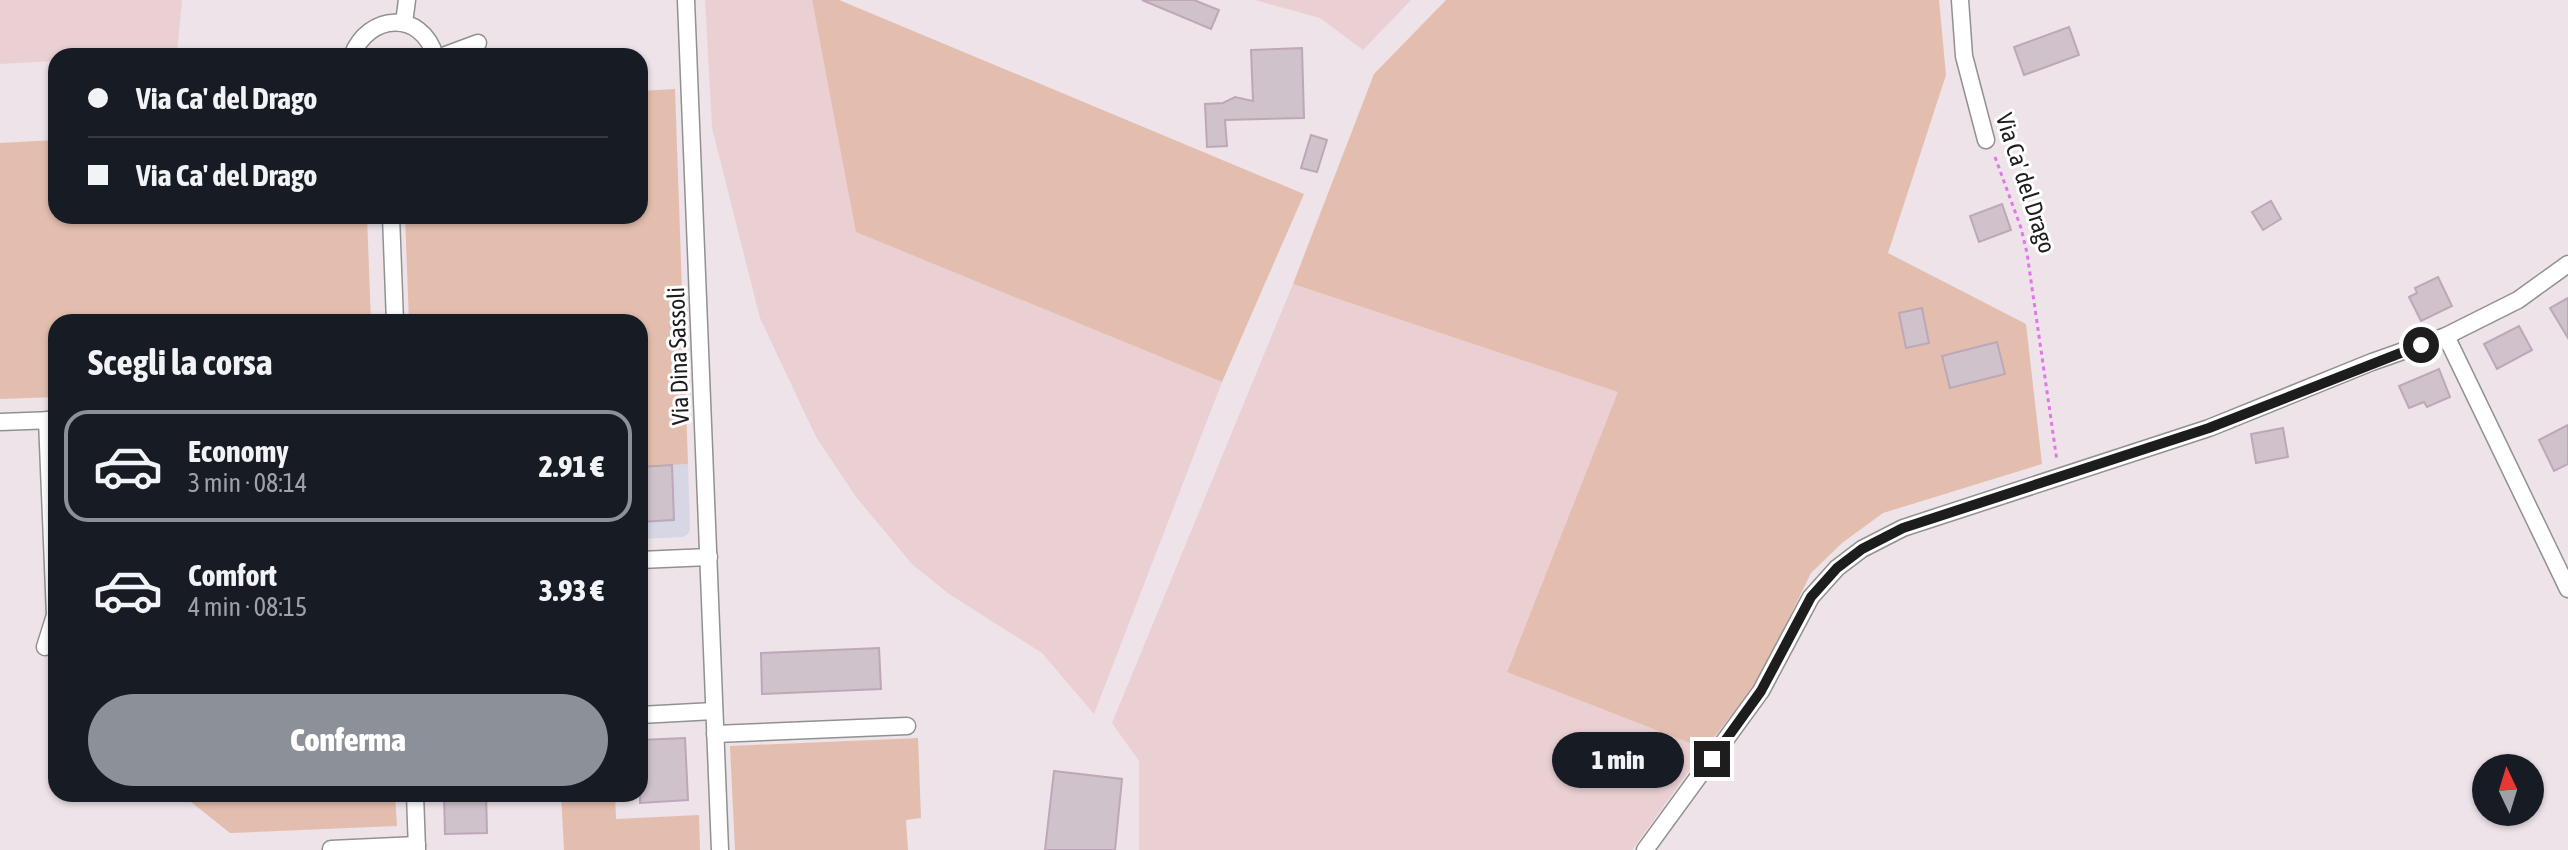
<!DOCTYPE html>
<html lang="it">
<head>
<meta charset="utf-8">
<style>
	:root { --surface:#171b24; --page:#242831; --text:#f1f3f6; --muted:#9ea1a6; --line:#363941; --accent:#8c9099 }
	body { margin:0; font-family:"Asap Condensed",sans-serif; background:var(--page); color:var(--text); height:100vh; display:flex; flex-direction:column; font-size:30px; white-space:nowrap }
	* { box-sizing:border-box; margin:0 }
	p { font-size:26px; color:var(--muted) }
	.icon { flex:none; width:44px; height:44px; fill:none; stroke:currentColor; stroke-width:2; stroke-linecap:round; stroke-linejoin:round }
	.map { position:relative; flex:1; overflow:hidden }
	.sheet { position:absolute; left:48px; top:314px; width:600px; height:488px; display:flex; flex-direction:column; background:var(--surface); border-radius:24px; box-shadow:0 2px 6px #0004 }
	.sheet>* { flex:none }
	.top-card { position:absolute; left:48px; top:48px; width:600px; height:176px; border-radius:24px; box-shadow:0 2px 6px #0004; display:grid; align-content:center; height:176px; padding:0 40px; background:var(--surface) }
	.needle { width:52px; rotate:356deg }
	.controls { position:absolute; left:2472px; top:754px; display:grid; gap:16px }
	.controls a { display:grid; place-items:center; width:72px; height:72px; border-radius:50%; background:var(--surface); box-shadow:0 2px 6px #0004; font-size:40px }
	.end { position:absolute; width:36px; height:36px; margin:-18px; border:10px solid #1d1d1d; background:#fff; box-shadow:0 0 0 4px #fff }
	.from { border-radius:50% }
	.bubble { position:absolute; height:56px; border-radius:28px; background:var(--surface); box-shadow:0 2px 6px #0004; font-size:26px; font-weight:800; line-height:56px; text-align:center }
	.top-card b { display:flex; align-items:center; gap:28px; height:76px; font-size:30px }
	.top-card b+b { border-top:2px solid var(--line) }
	.top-card i { width:20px; height:20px; background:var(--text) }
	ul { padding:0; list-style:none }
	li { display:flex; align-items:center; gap:24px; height:112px; margin:0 16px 12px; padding:0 24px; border:4px solid transparent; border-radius:24px }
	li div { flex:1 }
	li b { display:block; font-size:30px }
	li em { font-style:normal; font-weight:800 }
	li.selected { border-color:var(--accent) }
	li>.icon { width:72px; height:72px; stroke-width:1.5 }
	h2 { padding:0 40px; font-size:36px; line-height:96px }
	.button { display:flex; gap:16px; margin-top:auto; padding:16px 40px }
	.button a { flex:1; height:92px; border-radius:48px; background:var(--accent); color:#fff; font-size:32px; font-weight:800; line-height:92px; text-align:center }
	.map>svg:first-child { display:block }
	.industrial { fill:#d6d6e5 }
	.farmland { fill:#ead0d3 }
	.grass { fill:#e3beae }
	.building { fill:#cfc2cb; stroke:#bda7b8; stroke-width:2 }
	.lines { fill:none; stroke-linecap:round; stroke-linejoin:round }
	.street-casing { stroke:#919191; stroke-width:19 }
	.path { stroke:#e176eb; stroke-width:3; stroke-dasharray:4 4; stroke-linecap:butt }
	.street { stroke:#fff; stroke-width:16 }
	.route { stroke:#1d1d1d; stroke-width:10 }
	.labels { text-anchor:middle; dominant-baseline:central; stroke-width:6; stroke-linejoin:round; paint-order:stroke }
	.street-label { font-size:24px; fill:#1d1d1d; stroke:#fff }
</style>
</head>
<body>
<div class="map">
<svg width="2568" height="850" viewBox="0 0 2568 850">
	<rect width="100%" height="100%" fill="#ede3e8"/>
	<polygon class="industrial" points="688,464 690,529 688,534 683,537 640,539 640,467"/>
	<g class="farmland">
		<polygon points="0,0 182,0 177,53 127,56 56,56 56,61 0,64"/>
		<polygon points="705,0 812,0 857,232 1222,382 1094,714 1042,653 949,594 912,564 856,497 816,437 760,318 712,128"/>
		<polygon points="1255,0 1411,0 1363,50 1320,18"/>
		<polygon points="1293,284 1619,392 1507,671 1705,749 1632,850 1139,850 1139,761 1112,723"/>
	</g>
	<g class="grass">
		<polygon points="812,0 839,0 1304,194 1222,382 856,232"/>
		<polygon points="1446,0 1939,0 1946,75 1888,253 2026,324 2042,464 1883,513 1842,543 1811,573 1757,683 1705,749 1507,672 1618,392 1293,284 1374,74"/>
		<polygon points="675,89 688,464 640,467 640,322 409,322 405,216 640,216 640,91"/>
		<polygon points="56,140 56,216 367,216 371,322 56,322 56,397 0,399 0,143"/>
		<polygon points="918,738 921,818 906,820 908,850 735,850 730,746"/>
		<polygon points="181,794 395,794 397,826 230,833"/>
		<polygon points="561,794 615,794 616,819 699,815 700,850 564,850"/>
	</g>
	<g class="building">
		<polygon points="1142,0 1194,0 1219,10 1211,29"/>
		<polygon points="2069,27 2079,55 2024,75 2014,47"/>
		<polygon points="1302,48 1304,118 1225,120 1227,146 1207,147 1205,104 1223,103 1235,97 1253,101 1251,50"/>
		<polygon points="1311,135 1327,140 1317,172 1301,168"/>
		<polygon points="2271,201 2281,219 2263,230 2252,212"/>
		<polygon points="2002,204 2011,230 1979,242 1970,216"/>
		<polygon points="2438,277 2452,306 2421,321 2409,297 2417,293 2415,288"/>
		<polygon points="2568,298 2568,338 2550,308"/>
		<polygon points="1922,308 1929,343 1906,348 1899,313"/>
		<polygon points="2519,326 2532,350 2497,369 2484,344"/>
		<polygon points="1997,342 2005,374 1950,388 1942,356"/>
		<polygon points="2439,369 2450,397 2427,407 2424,402 2409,408 2399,386"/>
		<polygon points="2568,425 2568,464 2554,471 2539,440"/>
		<polygon points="2283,428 2288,457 2256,463 2251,434"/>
		<polygon points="672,465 674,520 640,522 640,467"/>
		<polygon points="879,648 881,689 762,694 761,653"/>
		<polygon points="685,738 688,800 640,803 640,740"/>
		<polygon points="1054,771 1122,779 1115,850 1045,850"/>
		<polygon points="444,794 486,794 487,833 445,834"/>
	</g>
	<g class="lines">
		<defs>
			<g id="street">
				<polyline points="686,0 720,850"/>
				<polyline points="1960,0 1964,56 1986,140"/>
				<polyline points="404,23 407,0"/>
				<path d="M352,56C368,13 422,10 435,56"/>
				<polyline points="443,56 478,43"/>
				<polyline points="391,216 395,322"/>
				<polyline points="2446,336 2568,589"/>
				<polyline points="0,422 54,420"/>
				<polyline points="640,560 709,557"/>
				<polyline points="45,647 55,615 47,420"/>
				<polyline points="640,715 714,711"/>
				<polyline points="715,734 907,726"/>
				<polyline points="415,794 417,850"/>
				<polyline points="331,849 417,845"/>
				<polyline points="1645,850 1761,691 1811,597 1837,568 1862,549 1903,528 2209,428 2372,362 2446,336 2518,300 2568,264"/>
			</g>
		</defs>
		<use href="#street" class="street-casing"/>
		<polyline class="path" points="1995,157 2021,228 2027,253 2057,461"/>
		<use href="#street" class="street"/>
	</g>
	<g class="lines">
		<polyline class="route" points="1712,759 1761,691 1811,597 1837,568 1862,549 1903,528 2209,428 2421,345"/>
	</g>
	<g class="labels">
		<g class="street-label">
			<text transform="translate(2026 183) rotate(72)">Via Ca' del Drago</text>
			<text transform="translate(678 356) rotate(-92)">Via Dina Sassoli</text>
		</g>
	</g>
</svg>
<div class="controls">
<a><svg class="needle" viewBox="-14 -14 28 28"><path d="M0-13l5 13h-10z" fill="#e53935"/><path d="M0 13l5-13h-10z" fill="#9ea1a6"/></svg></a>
</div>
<i class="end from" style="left:2421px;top:345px"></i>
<i class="end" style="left:1712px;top:759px"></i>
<div class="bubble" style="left:1552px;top:732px;width:132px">1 min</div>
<div class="top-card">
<b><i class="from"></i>Via Ca' del Drago</b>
<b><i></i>Via Ca' del Drago</b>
</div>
<section class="sheet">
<h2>Scegli la corsa</h2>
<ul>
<li class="selected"><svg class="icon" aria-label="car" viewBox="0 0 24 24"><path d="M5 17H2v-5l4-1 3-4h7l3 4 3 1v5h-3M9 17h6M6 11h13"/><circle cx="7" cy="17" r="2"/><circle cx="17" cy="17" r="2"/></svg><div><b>Economy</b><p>3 min · 08:14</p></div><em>2.91 €</em></li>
<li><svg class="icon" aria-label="car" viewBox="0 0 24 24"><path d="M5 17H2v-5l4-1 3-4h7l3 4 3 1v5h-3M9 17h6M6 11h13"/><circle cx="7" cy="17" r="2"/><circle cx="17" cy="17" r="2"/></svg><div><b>Comfort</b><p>4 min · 08:15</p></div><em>3.93 €</em></li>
</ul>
<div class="button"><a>Conferma</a></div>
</section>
</div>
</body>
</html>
